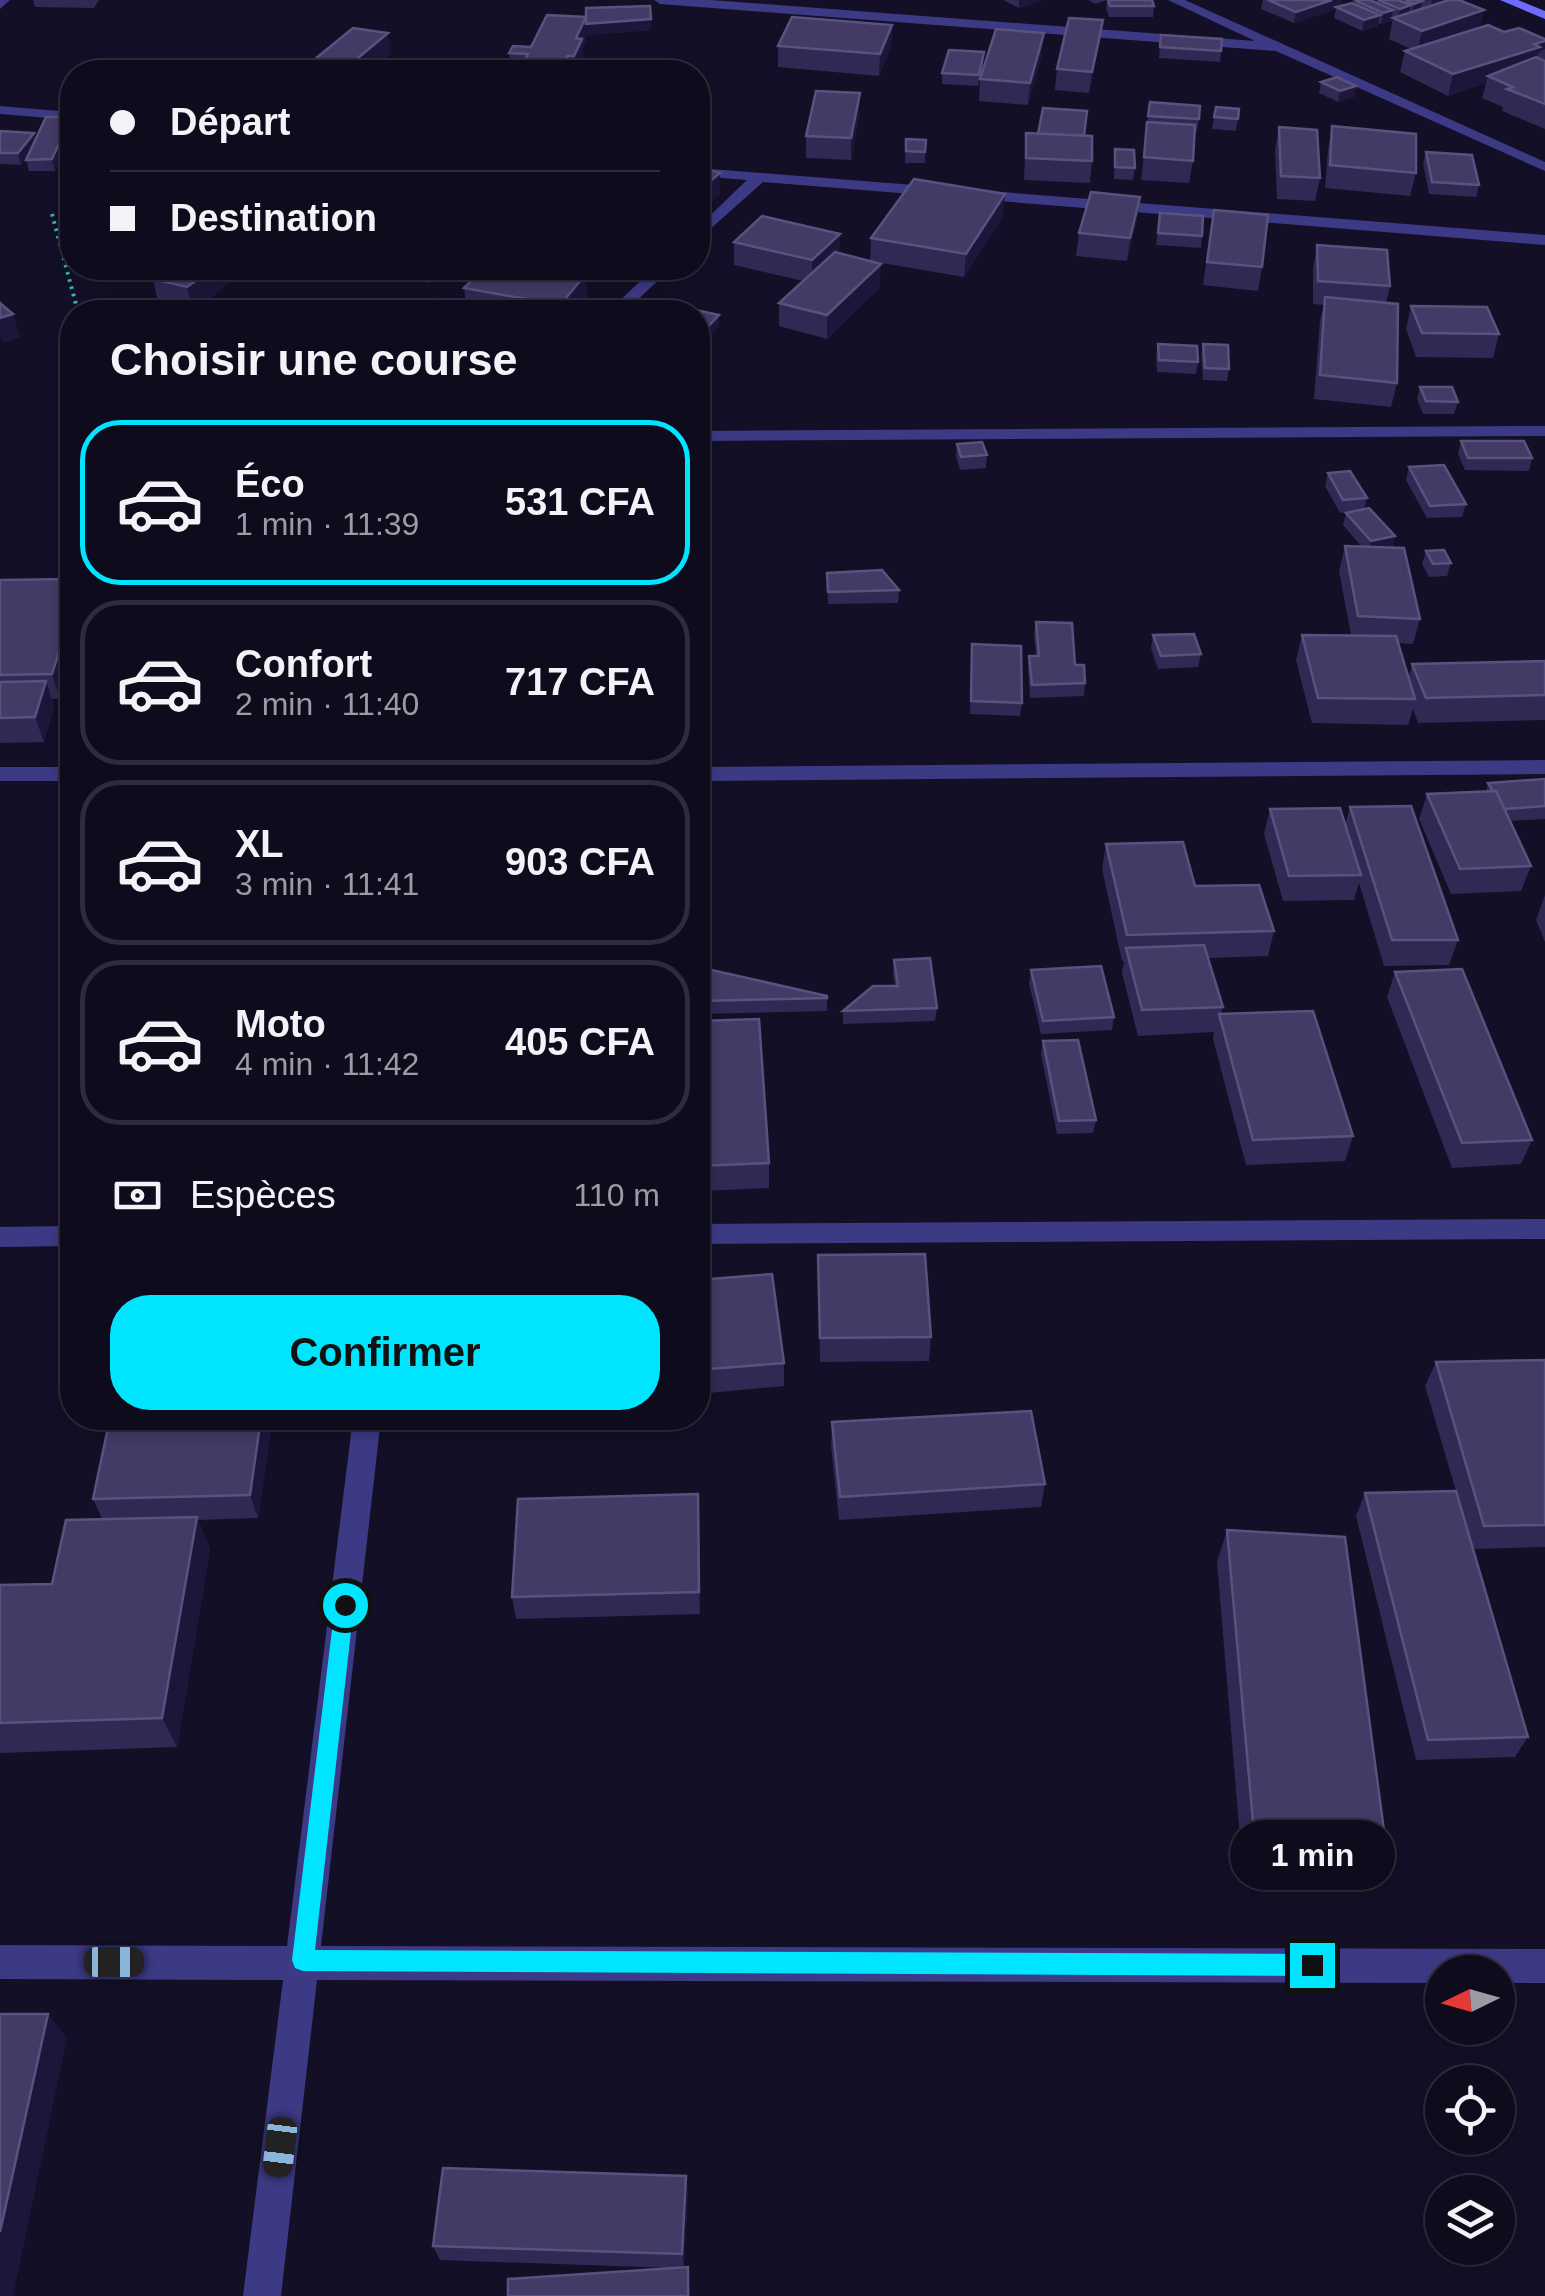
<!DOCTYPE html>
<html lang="fr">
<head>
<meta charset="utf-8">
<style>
	:root { --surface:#0e0b1c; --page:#171425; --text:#f1f3f6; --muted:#9b9ba3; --line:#2e2b3b; --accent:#00e5ff }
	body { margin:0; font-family:Arial,sans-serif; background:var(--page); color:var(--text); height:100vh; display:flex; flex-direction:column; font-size:38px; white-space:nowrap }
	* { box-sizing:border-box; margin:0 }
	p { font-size:32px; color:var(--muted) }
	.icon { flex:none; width:55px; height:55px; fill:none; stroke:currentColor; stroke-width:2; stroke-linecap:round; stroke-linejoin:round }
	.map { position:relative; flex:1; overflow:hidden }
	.details { position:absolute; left:60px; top:300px; width:650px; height:1130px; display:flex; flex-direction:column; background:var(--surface); border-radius:40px; box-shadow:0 5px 15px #0003,0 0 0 2px var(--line) }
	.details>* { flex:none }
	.banner { position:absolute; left:60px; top:60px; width:650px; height:220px; border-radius:40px; box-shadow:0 5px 15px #0003,0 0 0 2px var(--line); display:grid; align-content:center; height:220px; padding:0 50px; background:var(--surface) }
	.needle { width:65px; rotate:265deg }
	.tools { position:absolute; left:1425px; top:1955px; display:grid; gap:20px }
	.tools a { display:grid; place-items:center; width:90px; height:90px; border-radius:50%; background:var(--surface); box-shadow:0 5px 15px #0003,0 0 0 2px var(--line); font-size:50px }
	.end { position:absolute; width:45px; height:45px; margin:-22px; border:12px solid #00e5ff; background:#111; box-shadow:0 0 0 5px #111 }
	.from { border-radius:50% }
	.bubble { position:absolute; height:70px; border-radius:35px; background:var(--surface); box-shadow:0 5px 15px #0003,0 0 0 2px var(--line); font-size:32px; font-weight:600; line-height:70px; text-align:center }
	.car { position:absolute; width:30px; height:60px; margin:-30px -15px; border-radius:12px; box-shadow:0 0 8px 2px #0007; background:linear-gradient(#222 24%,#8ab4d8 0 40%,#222 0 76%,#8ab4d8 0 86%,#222 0) }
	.banner b { display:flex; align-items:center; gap:35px; height:95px; font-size:38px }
	.banner b+b { border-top:2px solid var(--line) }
	.banner i { width:25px; height:25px; background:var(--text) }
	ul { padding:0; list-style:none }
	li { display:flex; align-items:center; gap:30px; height:165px; margin:0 20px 15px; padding:0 30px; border:5px solid var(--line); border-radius:40px }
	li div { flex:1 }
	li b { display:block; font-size:38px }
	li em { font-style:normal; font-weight:600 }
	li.selected { border-color:var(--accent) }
	li>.icon { width:90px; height:90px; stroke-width:1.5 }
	h2 { padding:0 50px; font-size:45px; line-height:120px }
	.pay { display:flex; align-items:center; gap:25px; height:110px; padding:0 50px; font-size:38px }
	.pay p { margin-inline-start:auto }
	.primary-button { display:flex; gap:20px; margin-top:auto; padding:20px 50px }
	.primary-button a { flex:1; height:115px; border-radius:40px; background:var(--accent); color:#111; font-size:40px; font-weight:600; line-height:115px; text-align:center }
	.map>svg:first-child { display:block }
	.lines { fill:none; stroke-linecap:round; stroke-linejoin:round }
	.path { stroke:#2fb8b0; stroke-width:4; stroke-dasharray:2.5 5; stroke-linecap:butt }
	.minor { fill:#3d3a85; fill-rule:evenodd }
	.secondary { fill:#6f6bff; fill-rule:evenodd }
	.wall { fill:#312854 }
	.shaded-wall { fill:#1d163a }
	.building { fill:#433a66; stroke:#5a527e; stroke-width:2.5 }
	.route { fill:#00e5ff }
</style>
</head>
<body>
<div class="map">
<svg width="1545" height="2296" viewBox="0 0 1545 2296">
	<rect width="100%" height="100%" fill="#130f26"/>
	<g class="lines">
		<polyline class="path" points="52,214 78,312"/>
		<g class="minor">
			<polygon points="0,0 10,0 0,9"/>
			<polygon points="654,0 711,0 1255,41 1168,0 1185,0 1545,162 1545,171 1276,51 660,4"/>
			<polygon points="0,106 72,112 72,120 0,114"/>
			<polygon points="698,168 1545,235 1545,245 763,182 698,240 698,227 747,180 698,176"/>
			<polygon points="654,268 671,268 625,312 608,312"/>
			<polygon points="1545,426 1545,436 698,441 698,431"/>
			<polygon points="1545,760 1545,774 698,781 698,767"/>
			<rect x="0" y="767" width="72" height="14"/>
			<polygon points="1545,1219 1545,1239 698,1244 698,1224"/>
			<polygon points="72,1226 72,1246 0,1247 0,1227"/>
			<polygon points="353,1418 381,1418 321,1946 1545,1949 1545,1983 1498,1983 1498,1972 1442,1972 1442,1983 317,1980 281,2296 243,2296 283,1980 0,1979 0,1945 287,1946"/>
		</g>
		<polygon class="secondary" points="1500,0 1518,0 1545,11 1545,19"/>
	</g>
	<g class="wall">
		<polygon points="33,0 99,0 94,8 35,7"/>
		<polygon points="1003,0 1044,0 1019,8"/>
		<polygon points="1088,0 1152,0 1154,6 1153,17 1109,17 1106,8 1107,0 1095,4"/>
		<polygon points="1263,0 1341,0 1340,6 1355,4 1356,1 1443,0 1443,2 1448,0 1446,0 1461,0 1484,10 1479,28 1545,39 1545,129 1502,111 1503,107 1482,98 1486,83 1448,96 1400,72 1405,51 1411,49 1389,39 1393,18 1392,18 1391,21 1381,24 1378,23 1378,26 1362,31 1334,18 1336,9 1294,23 1261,9"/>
		<polygon points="547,15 651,30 587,35 583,48 583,60 578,72 511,72 509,53 531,47"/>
		<polygon points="892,25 891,46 879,76 778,67 778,46"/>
		<polygon points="1161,35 1221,51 1220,62 1159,58"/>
		<polygon points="1100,41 1089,93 1055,90 1057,69"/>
		<polygon points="1042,54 1028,105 979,101 980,79"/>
		<polygon points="983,63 978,86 942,84 942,73"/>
		<polygon points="1321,82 1356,86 1354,97 1338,102 1319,93"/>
		<polygon points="1150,102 1199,119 1197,131 1194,130 1193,161 1189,183 1141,180"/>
		<polygon points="1216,107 1239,109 1236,131 1212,129"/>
		<polygon points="859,115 851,160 806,158 806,136"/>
		<polygon points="71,117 72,130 55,171 29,171 26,160 27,157 21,165 0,164 0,131 34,133 36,139"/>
		<polygon points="1332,126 1416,173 1410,196 1325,188 1328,149"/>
		<polygon points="1279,127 1320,178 1315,201 1277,199 1275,150"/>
		<polygon points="1026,133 1084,136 1092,161 1090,183 1024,180"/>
		<polygon points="906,139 926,140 925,163 905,163"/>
		<polygon points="1115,149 1135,168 1133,180 1114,179"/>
		<polygon points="1426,152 1479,185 1476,197 1429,194 1423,163"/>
		<polygon points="1140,197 1137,219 1127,261 1076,256 1079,233"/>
		<polygon points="1214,210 1262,267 1258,291 1203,285"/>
		<polygon points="1160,213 1202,236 1201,248 1156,245"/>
		<polygon points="1003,216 964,277 870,261 871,238"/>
		<polygon points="840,234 839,253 880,287 827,339 779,326 779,303 803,281 734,265 734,242"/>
		<polygon points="1317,245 1390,286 1386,303 1397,383 1391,407 1314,399 1320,320 1324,305 1313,304 1313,268"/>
		<polygon points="250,268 192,311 158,302 153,279"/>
		<polygon points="348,268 445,268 429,283"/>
		<polygon points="464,288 588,297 575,312 422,312 466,306"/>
		<polygon points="1411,306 1499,334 1493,358 1416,357 1406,329"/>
		<polygon points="1158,344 1198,362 1196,374 1157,372 1156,356"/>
		<polygon points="1203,344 1229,369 1227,381 1203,380 1201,356"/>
		<polygon points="1420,387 1458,402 1454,414 1423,414 1417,399"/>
		<polygon points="1461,441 1532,458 1529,471 1465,470 1458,454"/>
		<polygon points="957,444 987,455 986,468 960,470 956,456"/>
		<polygon points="1409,467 1466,504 1462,517 1427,518 1406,480"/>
		<polygon points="1328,473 1367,498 1364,509 1395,536 1392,548 1420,619 1413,644 1398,643 1409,677 1412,664 1545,661 1545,720 1418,723 1413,709 1408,725 1312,723 1296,660 1302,635 1351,635 1339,571 1345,546 1362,547 1343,525 1346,513 1351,512 1340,513 1325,486"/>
		<polygon points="1426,551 1451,563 1447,576 1429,577 1422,564"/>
		<polygon points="827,573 899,590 898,603 828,604"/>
		<polygon points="72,579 72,660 60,699 52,699 54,706 44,742 0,743 0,580"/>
		<polygon points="1036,622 1075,665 1085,683 1084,696 1030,698 1028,669 1029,656 1036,656 1034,635"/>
		<polygon points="1153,635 1201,654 1198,667 1158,669 1151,648"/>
		<polygon points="972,644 1022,703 1020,716 970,714"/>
		<polygon points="1545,779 1545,819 1510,821 1531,866 1521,891 1451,894 1419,819 1427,794 1486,792 1488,783"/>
		<polygon points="1350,807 1458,940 1449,965 1384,966 1359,883 1354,900 1283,901 1264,834 1270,809 1345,825"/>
		<polygon points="1106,844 1195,886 1274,931 1268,956 1208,958 1223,1007 1221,1014 1353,1136 1345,1161 1246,1165 1213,1039 1214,1032 1138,1036 1122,973 1124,961 1122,961 1102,869"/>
		<polygon points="1545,895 1545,942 1536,920"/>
		<polygon points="894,960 937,1008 935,1021 843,1024 843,1011 895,986 893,973"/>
		<polygon points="698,967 827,996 827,1011 698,1014"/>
		<polygon points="1031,970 1114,1017 1112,1030 1041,1034 1029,983"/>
		<polygon points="1395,972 1532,1140 1521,1164 1452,1168 1387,997"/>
		<polygon points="698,1021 769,1163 769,1188 698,1191"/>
		<polygon points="1043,1041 1096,1120 1093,1133 1057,1134 1041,1054"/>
		<polygon points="818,1255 931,1337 929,1361 820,1362"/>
		<polygon points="698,1280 784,1363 784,1386 698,1394"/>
		<polygon points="1545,1360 1545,1547 1473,1549 1528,1737 1515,1757 1416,1760 1356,1516 1365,1493 1456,1491 1425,1386 1436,1362"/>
		<polygon points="832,1422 1045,1484 1041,1507 839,1520 831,1446"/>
		<polygon points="271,1429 258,1518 198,1520 210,1549 177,1747 0,1753 0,1585 52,1584 102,1519 93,1499"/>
		<polygon points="699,1517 700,1614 516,1619 512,1597"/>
		<polygon points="1227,1530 1384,1831 1368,1859 1241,1850 1217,1562"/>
		<polygon points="686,2176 688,2191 684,2267 689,2280 690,2296 508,2296 672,2268 440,2260 433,2246"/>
	</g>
	<g class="shaded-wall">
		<polygon points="1019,0 1044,0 1019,8"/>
		<polygon points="1332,0 1341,0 1339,8 1294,23 1296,12"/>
		<polygon points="1432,0 1443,0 1442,5 1430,9"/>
		<polygon points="1422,1 1420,12 1411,15 1414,4"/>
		<polygon points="1411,5 1408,16 1397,20 1400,9"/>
		<polygon points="1393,10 1391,21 1381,24 1383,13"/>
		<polygon points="1484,10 1479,31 1417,52 1422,31"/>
		<polygon points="1380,15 1378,26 1362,31 1364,20"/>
		<polygon points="586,17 651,19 651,30 587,35 583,48 583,60 578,72 575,72 574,56 576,38"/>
		<polygon points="1103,20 1100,41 1089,93 1092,72"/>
		<polygon points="892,25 891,46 879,76 880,54"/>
		<polygon points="388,33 391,54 370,72 341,72"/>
		<polygon points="1044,33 1042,54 1028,105 1030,83"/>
		<polygon points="1545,41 1545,49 1538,53 1533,68 1488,76 1486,83 1448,96 1453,74"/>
		<polygon points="567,56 568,72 560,72"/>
		<polygon points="1356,86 1354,97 1338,102 1340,91"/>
		<polygon points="860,93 859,115 851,160 851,138"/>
		<polygon points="71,117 72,130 55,171 52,159"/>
		<polygon points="34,133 37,144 21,165 18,153"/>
		<polygon points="720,173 720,195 698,214 698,191"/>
		<polygon points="1005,194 1003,216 964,277 966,254"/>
		<polygon points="1140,197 1137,219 1127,261 1130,238"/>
		<polygon points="840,234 839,257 812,284 812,260"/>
		<polygon points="881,264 880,287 827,339 827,315"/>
		<polygon points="214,268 250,268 192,311 187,287"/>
		<polygon points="427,268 445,268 429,283"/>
		<polygon points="586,274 588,297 575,312 561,312 560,305"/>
		<polygon points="13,314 20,337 3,343 0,335 0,318"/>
		<polygon points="719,315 719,327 698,350 698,337"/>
		<polygon points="1395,536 1391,549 1368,554 1371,541"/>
		<polygon points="72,612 72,660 60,699 52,674"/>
		<polygon points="46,681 54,706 44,742 35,717"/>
		<polygon points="261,1418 267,1418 271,1429 258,1518 250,1495"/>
		<polygon points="698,1494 699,1517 700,1614 699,1592"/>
		<polygon points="197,1517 210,1549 177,1747 162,1718"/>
		<polygon points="48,2014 67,2038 13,2296 0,2296 0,2232"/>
		<polygon points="686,2176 688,2191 684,2268 682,2254"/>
	</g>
	<g class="building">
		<polygon points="1108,0 1152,0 1154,6 1110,6"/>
		<polygon points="1268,0 1332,0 1296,12"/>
		<polygon points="1359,0 1370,0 1393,10 1383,13 1356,1"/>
		<polygon points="1378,0 1398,0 1411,5 1400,9"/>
		<polygon points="1405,0 1419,0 1422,1 1414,4"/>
		<polygon points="1449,0 1459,0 1484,10 1422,31 1393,18"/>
		<polygon points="1352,3 1380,15 1364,20 1336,7"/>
		<polygon points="650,6 651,19 586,24 586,8"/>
		<polygon points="547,15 586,17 576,38 582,39 574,56 567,56 560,72 519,72 528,54 509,53 513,46 531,47"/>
		<polygon points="792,17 892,25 880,54 778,46"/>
		<polygon points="1069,18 1103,20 1092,72 1057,69"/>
		<polygon points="1488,25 1504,32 1519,28 1545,39 1545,41 1534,44 1540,47 1453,74 1405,51"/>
		<polygon points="353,28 388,33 341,72 299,72"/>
		<polygon points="996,29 1044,33 1030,83 980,79"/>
		<polygon points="1161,35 1222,39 1221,51 1160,47"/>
		<polygon points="949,50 984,52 979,75 942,73"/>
		<polygon points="1536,57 1545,61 1545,104 1507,89 1513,87 1488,76"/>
		<polygon points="1337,77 1356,86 1340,91 1321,82"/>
		<polygon points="816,91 860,93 851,138 806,136"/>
		<polygon points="1150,102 1200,106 1199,119 1148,116"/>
		<polygon points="1216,107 1239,109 1238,119 1214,117"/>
		<polygon points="1043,108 1087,111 1084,136 1038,134"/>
		<polygon points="46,117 71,117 52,159 26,160"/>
		<polygon points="1147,122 1195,125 1193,161 1144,157"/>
		<polygon points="1332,126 1416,134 1416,173 1330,165"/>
		<polygon points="1279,127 1317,130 1320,178 1281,176"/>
		<polygon points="0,131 34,133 18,153 0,153"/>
		<polygon points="1026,133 1092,136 1092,161 1026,158"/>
		<polygon points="906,139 926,140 925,152 906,151"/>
		<polygon points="1115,149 1134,150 1135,168 1115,167"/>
		<polygon points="1426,152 1472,155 1479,185 1432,182"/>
		<polygon points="698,167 720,173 698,191"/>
		<polygon points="914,179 1005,194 966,254 871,238"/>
		<polygon points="1091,192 1140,197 1130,238 1079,233"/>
		<polygon points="1214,210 1268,215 1262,267 1207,262"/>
		<polygon points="1160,213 1203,216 1202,236 1158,233"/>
		<polygon points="762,216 840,234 812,260 734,242"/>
		<polygon points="1317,245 1387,250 1390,286 1318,281"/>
		<polygon points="835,252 881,264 827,315 779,303"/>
		<polygon points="169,268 214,268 187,287 153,279"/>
		<polygon points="484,268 549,268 586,274 560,305 464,288"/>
		<polygon points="1325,297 1398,304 1397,383 1320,375"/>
		<polygon points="437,299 498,312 422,312"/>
		<polygon points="0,303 13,314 0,318"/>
		<polygon points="222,303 252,312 207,312"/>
		<polygon points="669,304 719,315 698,337 698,312 660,312"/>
		<polygon points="1411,306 1487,307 1499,334 1422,333"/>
		<polygon points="1158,344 1197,346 1198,362 1159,360"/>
		<polygon points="1203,344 1228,345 1229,369 1205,368"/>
		<polygon points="1420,387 1452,387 1458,402 1426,401"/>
		<polygon points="1461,441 1524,441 1532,458 1468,458"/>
		<polygon points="982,442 987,455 961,457 957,444"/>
		<polygon points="1444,465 1466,504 1430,506 1409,467"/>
		<polygon points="1350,471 1367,498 1343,500 1328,473"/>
		<polygon points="1369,508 1395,536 1371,541 1346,513"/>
		<polygon points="1345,546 1404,548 1420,619 1358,616"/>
		<polygon points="1444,550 1451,563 1433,564 1426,551"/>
		<polygon points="882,570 899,590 828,592 827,573"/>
		<polygon points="72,579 72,612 52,674 0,675 0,580"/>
		<polygon points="1036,622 1072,623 1075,665 1084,665 1085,683 1032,685 1029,656 1039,656"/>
		<polygon points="1194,634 1201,654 1161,656 1153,635"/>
		<polygon points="1302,635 1396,636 1415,699 1318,698"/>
		<polygon points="972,644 1021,646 1022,703 971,701"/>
		<polygon points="1545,661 1545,695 1426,698 1412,664"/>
		<polygon points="46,681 35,717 0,718 0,682"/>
		<polygon points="1545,779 1545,806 1504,809 1496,791 1493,791 1488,783"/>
		<polygon points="1496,791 1531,866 1460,869 1427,794"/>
		<polygon points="1411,806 1458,940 1392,940 1350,807"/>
		<polygon points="1340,808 1361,875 1289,876 1270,809"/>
		<polygon points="1183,842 1195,886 1259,885 1274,931 1127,935 1106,844"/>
		<polygon points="1204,945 1223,1007 1142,1010 1126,948"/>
		<polygon points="930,958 937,1008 843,1011 873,986 898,986 894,960"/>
		<polygon points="1101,966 1114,1017 1043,1021 1031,970"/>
		<polygon points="698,967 827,996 827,998 698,1001"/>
		<polygon points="1462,969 1532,1140 1462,1143 1395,972"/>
		<polygon points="1313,1011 1353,1136 1253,1140 1219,1014"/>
		<polygon points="759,1019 769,1163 698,1166 698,1021"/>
		<polygon points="1078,1040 1096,1120 1059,1121 1043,1041"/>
		<polygon points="925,1254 931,1337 820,1338 818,1255"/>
		<polygon points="772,1274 784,1363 698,1370 698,1280"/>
		<polygon points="1545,1360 1545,1525 1484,1526 1436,1362"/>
		<polygon points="1031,1411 1045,1484 840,1497 832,1422"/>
		<polygon points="110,1418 261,1418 250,1495 93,1499"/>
		<polygon points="1456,1491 1528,1737 1428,1740 1365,1493"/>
		<polygon points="698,1494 699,1592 512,1597 518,1499"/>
		<polygon points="197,1517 162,1718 0,1723 0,1585 52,1584 66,1520"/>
		<polygon points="1227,1530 1345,1537 1384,1831 1253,1822"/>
		<polygon points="0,2014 48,2014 0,2232"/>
		<polygon points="443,2168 686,2176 682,2254 433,2246"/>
		<polygon points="688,2267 688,2296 508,2296 508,2279"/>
	</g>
	<polygon class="route" points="345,1596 354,1605 315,1950 1312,1954 1320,1957 1323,1965 1320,1972 1312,1976 303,1971 295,1968 292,1960 335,1605"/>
</svg>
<div class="tools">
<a><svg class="needle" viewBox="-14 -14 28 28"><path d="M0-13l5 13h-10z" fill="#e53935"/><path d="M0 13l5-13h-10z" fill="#9b9ba3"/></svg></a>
<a><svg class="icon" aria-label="locate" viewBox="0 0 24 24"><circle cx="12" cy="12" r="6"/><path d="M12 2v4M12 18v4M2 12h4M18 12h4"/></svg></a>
<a><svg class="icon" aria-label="layers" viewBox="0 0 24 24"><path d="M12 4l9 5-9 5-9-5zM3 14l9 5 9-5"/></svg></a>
</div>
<i class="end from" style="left:345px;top:1605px"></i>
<i class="end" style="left:1312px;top:1965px"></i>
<div class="bubble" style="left:1230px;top:1820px;width:165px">1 min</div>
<i class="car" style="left:114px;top:1962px;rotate:90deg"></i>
<i class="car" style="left:280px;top:2147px;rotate:187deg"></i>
<div class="banner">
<b><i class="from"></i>Départ</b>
<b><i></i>Destination</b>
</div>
<section class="details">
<h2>Choisir une course</h2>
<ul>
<li class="selected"><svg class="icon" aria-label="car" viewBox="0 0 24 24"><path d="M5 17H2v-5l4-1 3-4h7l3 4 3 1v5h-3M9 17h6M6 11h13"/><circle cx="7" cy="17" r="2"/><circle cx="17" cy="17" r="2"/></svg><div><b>Éco</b><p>1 min · 11:39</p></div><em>531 CFA</em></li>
<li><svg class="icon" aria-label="car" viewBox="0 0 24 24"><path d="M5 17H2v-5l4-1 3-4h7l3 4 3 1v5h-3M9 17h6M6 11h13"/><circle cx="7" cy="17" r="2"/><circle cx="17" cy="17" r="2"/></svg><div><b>Confort</b><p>2 min · 11:40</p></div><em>717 CFA</em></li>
<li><svg class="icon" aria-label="car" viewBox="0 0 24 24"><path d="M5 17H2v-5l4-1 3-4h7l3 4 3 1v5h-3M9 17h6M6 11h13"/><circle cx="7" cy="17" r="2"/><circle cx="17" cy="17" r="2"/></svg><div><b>XL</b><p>3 min · 11:41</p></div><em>903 CFA</em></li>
<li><svg class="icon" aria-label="car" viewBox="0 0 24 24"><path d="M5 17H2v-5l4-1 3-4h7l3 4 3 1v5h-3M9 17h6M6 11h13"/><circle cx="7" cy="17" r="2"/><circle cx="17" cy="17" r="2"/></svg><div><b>Moto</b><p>4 min · 11:42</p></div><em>405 CFA</em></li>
</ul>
<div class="pay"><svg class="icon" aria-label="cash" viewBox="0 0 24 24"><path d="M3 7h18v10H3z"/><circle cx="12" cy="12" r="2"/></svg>Espèces<p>110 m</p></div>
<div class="primary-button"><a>Confirmer</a></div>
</section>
</div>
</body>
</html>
